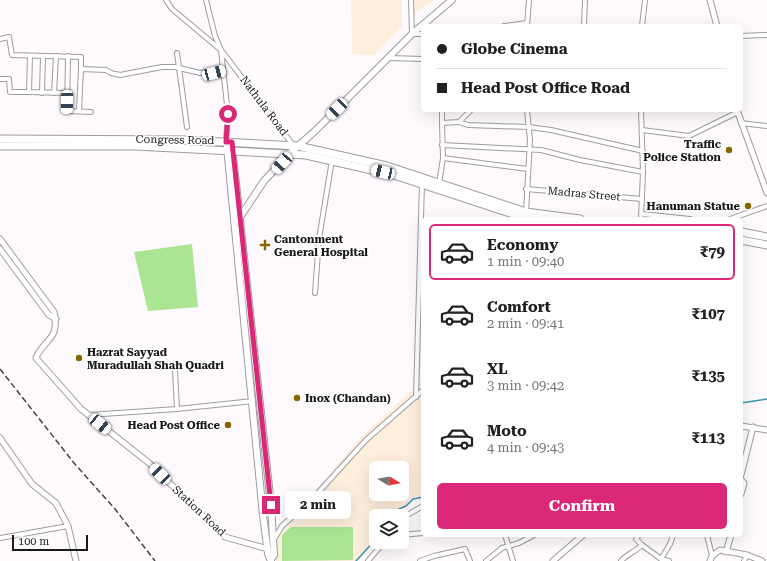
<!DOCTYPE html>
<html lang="en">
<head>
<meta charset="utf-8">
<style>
	:root { --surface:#fff; --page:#f6f6f6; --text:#202124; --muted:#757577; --line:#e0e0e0; --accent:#db2777 }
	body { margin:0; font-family:"Roboto Serif",serif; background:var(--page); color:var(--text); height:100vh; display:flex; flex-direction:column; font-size:15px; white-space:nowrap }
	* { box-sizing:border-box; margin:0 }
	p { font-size:13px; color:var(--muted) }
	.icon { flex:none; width:22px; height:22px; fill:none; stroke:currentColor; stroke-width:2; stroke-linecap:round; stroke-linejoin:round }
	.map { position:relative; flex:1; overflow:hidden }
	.side { position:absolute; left:421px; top:217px; width:322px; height:320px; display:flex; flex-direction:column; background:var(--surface); border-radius:6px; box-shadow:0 4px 16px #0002 }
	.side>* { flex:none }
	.banner { position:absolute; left:421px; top:24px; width:322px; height:88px; border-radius:6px; box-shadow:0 4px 16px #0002; display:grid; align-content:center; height:88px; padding:0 16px; background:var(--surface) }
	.needle { width:26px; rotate:101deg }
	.controls { position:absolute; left:369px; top:461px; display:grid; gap:8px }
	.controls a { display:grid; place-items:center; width:40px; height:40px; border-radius:6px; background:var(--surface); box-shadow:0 4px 16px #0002; font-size:20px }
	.scale { position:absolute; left:12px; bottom:10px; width:76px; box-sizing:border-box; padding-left:4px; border:2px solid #1a191a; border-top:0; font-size:11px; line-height:14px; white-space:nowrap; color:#1a191a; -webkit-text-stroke:3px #fff; paint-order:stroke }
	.end { position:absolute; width:18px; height:18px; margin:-9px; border:5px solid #db2777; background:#fff; box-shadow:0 0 0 2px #fff }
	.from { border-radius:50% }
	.bubble { position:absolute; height:28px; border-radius:6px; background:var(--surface); box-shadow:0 4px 16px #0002; font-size:13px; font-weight:700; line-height:28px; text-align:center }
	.car { position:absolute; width:12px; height:24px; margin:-12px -6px; border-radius:5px; box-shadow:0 0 3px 1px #0007; background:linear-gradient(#fff 24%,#345 0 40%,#fff 0 76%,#345 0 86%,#fff 0) }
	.banner b { display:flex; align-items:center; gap:14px; height:38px; font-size:15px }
	.banner b+b { border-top:1px solid var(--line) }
	.banner i { width:10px; height:10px; background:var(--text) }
	ul { padding:7px 0 0; list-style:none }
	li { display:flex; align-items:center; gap:12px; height:56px; margin:0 8px 6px; padding:0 8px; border:2px solid transparent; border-radius:6px }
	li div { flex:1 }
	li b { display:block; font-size:15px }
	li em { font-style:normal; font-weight:700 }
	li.on { border-color:var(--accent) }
	li>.icon { width:36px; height:36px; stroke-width:1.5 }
	.cta { display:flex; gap:8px; margin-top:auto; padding:8px 16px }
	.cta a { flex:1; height:46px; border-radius:6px; background:var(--accent); color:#fff; font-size:16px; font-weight:700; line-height:46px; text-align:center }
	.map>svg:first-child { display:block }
	.education { fill:#feeedc; fill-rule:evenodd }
	.pitch { fill:#abe594 }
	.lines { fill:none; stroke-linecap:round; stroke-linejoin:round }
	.stream { stroke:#3894b0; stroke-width:1.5 }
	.minor-casing { stroke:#9f9b9f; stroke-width:6 }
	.tertiary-casing { stroke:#9f9b9f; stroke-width:7 }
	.secondary-casing { stroke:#9f9b9f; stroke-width:8 }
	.trunk-casing { stroke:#9f9b9f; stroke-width:9 }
	.minor { stroke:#fff; stroke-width:4 }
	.tertiary { stroke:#fff; stroke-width:5 }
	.secondary { stroke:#fff; stroke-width:6 }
	.trunk { stroke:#fff; stroke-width:7 }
	.rail { stroke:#464445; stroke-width:1.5; stroke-dasharray:6 3; stroke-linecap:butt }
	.route { stroke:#db2777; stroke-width:5 }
	.poi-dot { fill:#876500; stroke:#fff; stroke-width:1.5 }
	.labels { text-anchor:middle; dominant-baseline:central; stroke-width:3.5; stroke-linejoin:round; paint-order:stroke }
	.street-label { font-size:11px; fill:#1a191a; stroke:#fff }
	.poi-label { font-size:11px; font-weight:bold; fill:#1a191a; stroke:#fff; text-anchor:end }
</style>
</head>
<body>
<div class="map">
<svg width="767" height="561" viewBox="0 0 767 561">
	<rect width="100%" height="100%" fill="#fef9fd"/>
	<g class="education">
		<polygon points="351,0 402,0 402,26 374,55 352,54"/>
		<polygon points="411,0 434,0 411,16"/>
		<path d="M423,386V495L411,498L405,506L384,516H376L375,540L357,561H276V541L302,506L362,436L409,393ZM376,468H402V494H376Z"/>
	</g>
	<g class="pitch">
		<polygon points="192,244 198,307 148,311 134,252"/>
		<polygon points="291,527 353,527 353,560 282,561 282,535"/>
	</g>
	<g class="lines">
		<g class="stream">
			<polyline points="741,403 767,399"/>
			<polyline points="383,516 406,506 413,499 423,497"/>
			<polyline points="356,561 376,539"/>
		</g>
		<defs>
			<g id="minor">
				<polyline points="166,0 172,9 221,50 293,145"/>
				<polyline points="206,0 215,36 221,50 228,114 226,141"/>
				<polyline points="411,0 412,34 423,34"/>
				<polyline points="504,26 527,23"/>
				<polyline points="527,26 529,0"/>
				<polyline points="584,26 585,0"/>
				<polyline points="642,26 645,0"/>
				<polyline points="741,36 767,35"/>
				<polyline points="0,39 9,37 12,55 81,57 81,69"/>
				<polyline points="177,53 187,127"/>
				<polyline points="30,56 29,92 67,93"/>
				<polyline points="68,56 67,111 91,112"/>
				<polyline points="389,58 423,59"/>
				<polyline points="0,79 9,79 10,92 29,92"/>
				<polyline points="42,93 43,56"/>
				<polyline points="54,93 56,56"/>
				<polyline points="442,110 442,123"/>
				<polyline points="641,110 643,172 641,219"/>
				<polyline points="79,111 81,69 106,70 111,73 120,75 162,67 175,67 200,73 223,70"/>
				<polyline points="459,122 468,125 529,127 551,130 643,151"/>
				<polyline points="741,123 767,126"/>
				<polyline points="642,130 689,136 738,112"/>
				<polyline points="442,145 541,150 580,160 643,172"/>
				<polyline points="443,158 528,169"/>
				<polyline points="439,184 443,158 442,123 459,122 471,110"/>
				<polyline points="526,189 642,199"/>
				<polyline points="526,213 530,140 527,110"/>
				<polyline points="642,214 690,219"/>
				<polyline points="730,219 767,206"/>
				<polyline points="315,293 319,239 332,160"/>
				<polyline points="175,371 177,409 253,401"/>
				<polyline points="416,397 422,183"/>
				<polyline points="88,415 177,409"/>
				<polyline points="402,518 423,506"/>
				<polyline points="402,535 423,533"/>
				<polyline points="505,535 513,561"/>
				<polyline points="639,535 636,539 642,545"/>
				<polyline points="707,535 712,556"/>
				<polyline points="0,538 68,526"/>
				<polyline points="273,541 282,526 316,495 366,440 423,390"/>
				<polyline points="661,559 670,544 673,535"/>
				<polyline points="368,561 384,542"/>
				<polyline points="420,561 434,556 465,549 470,561"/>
				<polyline points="486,561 502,548 519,543 534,535"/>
				<path d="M621,561C627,554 635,552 642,545L661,559L669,561"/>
				<polyline points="744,561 747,555"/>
			</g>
			<g id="tertiary">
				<polyline points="710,0 717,26"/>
				<polyline points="737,110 767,193"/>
				<path d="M0,239L54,312C60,341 44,338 36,358L81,409L149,463L225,537L268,549"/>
				<polyline points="0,249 49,315 56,319"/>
				<polyline points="741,426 767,430"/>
				<polyline points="0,438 32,484 56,503 68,526 76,561"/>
				<polyline points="741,475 753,427"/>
				<polyline points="741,480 744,483 741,494"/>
				<polyline points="726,552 731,535"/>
				<polyline points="553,561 583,535"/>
				<polyline points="710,561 712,556 720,550 747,555 762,561"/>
			</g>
			<g id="secondary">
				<polyline points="227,147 263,515 268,554 271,561"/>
				<polyline points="232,147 271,505 274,555 271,559"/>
				<polyline points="240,217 264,181 290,153 315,131 412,34 452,0"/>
			</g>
			<g id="trunk">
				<polyline points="0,139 185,140 298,146 387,166 526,212 580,219"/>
				<polyline points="0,146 135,146 306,155 394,175 525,218 537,219"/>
				<polyline points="741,232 767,237"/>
				<polyline points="741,240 767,245"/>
			</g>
		</defs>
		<use href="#minor" class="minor-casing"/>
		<use href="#tertiary" class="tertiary-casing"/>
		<use href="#secondary" class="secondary-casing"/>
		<use href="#trunk" class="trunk-casing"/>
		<use href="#minor" class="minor"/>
		<use href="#tertiary" class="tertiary"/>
		<use href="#secondary" class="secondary"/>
		<use href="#trunk" class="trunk"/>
		<polyline class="rail" points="0,369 74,463 115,509 155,561"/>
	</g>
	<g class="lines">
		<polyline class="route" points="228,114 226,142 232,142 271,505"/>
	</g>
	<g class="poi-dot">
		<circle cx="729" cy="150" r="4"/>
		<circle cx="748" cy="206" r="4"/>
		<path d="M263 239h4v4h4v4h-4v4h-4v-4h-4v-4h4z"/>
		<circle cx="79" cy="358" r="4"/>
		<circle cx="297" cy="398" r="4"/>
		<circle cx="228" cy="425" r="4"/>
	</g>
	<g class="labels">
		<g class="street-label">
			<text transform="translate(264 106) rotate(53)">Nathula Road</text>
			<text transform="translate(175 140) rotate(1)">Congress Road</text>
			<text transform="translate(584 194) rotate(5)">Madras Street</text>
			<text transform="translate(199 511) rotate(43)">Station Road</text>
		</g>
		<g class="poi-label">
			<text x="721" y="144">Traffic<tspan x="721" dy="13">Police Station</tspan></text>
			<text x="740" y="206">Hanuman Statue</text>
			<text x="274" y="239" text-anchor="start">Cantonment<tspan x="274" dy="13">General Hospital</tspan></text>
			<text x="87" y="352" text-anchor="start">Hazrat Sayyad<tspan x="87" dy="13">Muradullah Shah Quadri</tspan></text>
			<text x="305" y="398" text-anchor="start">Inox (Chandan)</text>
			<text x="220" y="425">Head Post Office</text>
		</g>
	</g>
</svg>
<div class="controls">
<a><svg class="needle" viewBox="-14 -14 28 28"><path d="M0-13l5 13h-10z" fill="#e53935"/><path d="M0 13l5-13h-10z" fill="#757577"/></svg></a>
<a><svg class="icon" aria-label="layers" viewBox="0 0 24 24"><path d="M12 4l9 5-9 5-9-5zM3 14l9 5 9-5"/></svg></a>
</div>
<div class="scale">100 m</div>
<i class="end from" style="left:228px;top:114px"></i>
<i class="end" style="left:271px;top:505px"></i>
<div class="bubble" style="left:285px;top:491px;width:66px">2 min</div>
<i class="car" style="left:214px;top:73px;rotate:75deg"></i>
<i class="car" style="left:67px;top:102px;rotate:181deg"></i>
<i class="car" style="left:337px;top:109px;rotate:225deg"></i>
<i class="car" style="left:282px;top:163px;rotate:222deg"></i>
<i class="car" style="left:383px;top:172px;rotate:283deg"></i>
<i class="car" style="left:100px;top:424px;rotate:129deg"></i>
<i class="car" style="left:160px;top:474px;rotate:314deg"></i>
<div class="banner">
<b><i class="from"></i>Globe Cinema</b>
<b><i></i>Head Post Office Road</b>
</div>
<section class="side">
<ul>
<li class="on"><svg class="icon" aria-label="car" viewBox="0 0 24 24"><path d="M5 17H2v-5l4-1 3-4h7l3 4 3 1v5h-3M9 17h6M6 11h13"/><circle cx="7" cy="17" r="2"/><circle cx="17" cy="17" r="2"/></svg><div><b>Economy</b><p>1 min · 09:40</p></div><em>₹79</em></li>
<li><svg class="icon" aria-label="car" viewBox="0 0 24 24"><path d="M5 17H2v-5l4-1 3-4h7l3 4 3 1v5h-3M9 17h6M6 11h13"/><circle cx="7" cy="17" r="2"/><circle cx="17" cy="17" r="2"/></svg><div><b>Comfort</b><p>2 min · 09:41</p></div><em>₹107</em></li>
<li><svg class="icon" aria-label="car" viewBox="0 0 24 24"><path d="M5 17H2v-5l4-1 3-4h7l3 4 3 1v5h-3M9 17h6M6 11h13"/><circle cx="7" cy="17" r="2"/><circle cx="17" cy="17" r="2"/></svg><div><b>XL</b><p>3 min · 09:42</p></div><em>₹135</em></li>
<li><svg class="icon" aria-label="car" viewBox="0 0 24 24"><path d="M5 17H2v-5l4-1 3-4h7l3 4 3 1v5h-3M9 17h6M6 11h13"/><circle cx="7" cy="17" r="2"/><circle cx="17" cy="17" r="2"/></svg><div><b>Moto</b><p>4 min · 09:43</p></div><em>₹113</em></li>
</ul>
<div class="cta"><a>Confirm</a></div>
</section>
</div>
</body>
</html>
